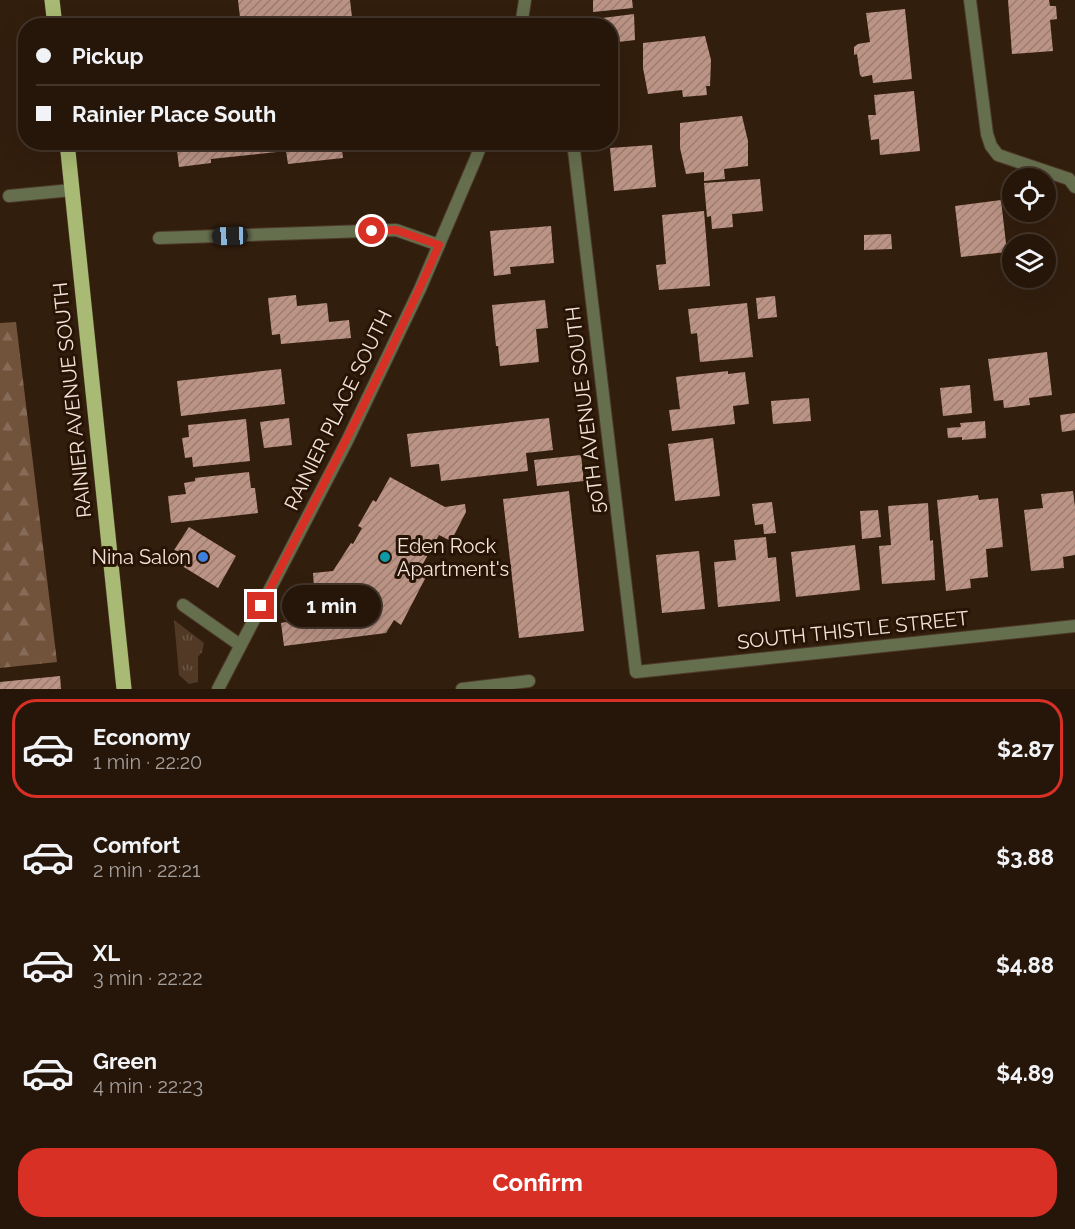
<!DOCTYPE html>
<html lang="en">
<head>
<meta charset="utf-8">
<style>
	:root { --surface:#26160a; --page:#322318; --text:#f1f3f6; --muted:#a49f9c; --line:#42352b; --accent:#d93025 }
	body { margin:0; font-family:Raleway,sans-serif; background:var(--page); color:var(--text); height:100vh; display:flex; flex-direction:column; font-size:22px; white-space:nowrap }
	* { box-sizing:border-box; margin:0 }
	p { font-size:20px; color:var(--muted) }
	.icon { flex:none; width:33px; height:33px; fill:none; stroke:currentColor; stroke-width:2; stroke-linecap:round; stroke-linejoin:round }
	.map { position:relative; height:689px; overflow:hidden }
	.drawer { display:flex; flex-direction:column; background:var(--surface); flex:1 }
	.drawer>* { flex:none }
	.hud { position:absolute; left:18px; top:18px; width:600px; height:132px; border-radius:24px; box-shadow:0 6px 24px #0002,0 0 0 2px var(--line); display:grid; align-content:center; height:132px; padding:0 18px; background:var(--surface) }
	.buttons { position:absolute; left:1002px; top:168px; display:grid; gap:12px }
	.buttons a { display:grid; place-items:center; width:54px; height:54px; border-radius:50%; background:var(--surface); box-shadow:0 6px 24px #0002,0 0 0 2px var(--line); font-size:30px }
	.end { position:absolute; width:27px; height:27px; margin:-14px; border:8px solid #d93025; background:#fff; box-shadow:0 0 0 3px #fff }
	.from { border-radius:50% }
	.bubble { position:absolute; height:42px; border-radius:21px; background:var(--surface); box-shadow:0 6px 24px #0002,0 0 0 2px var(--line); font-size:20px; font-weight:700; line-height:42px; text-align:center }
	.car { position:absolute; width:18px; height:36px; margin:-18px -9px; border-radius:8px; box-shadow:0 0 4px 2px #0007; background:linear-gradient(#222 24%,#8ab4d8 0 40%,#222 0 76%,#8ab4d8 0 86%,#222 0) }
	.hud b { display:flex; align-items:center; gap:21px; height:57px; font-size:22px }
	.hud b+b { border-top:2px solid var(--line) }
	.hud i { width:15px; height:15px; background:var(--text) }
	ul { padding:10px 0 0; list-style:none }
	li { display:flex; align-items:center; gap:18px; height:99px; margin:0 12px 9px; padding:0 6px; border:3px solid transparent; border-radius:24px }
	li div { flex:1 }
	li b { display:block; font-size:22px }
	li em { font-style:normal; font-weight:700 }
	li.selected { border-color:var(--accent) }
	li>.icon { width:54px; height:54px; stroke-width:1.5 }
	.button { display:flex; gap:12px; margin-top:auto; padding:12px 18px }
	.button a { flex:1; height:69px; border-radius:24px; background:var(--accent); color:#fff; font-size:24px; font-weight:700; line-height:69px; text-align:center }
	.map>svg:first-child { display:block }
	.grass { fill:url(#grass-tufts) }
	.forest { fill:url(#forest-firs) }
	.building { fill:url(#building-hatch) }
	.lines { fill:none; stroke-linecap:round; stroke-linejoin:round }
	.lane-casing { stroke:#4d3a2a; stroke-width:14 }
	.street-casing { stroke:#4d3a2a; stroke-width:14 }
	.primary-casing { stroke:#4d3a2a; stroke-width:16 }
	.lane { stroke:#656e4d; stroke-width:12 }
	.street { stroke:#656e4d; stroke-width:12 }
	.primary { stroke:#a8ba73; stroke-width:15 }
	.route { stroke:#d93025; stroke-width:8 }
	.shop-dot { fill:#3f7fe0; stroke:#281405; stroke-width:2 }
	.culture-dot { fill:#0f9aa8; stroke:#281405; stroke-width:2 }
	.labels { text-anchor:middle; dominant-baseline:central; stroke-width:6; stroke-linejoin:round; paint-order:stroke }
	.street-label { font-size:20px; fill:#f2e4da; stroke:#281405 }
	.poi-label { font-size:20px; fill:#f2e4da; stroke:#281405; text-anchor:start }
</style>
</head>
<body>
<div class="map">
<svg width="1075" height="689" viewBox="0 0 1075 689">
	<defs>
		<pattern id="grass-tufts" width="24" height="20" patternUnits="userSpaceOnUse" patternTransform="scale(1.5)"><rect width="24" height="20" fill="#513926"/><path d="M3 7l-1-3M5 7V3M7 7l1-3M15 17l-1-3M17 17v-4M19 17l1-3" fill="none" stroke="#6a5645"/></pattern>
		<pattern id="forest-firs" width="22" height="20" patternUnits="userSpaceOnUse" patternTransform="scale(1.5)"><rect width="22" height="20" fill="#71533c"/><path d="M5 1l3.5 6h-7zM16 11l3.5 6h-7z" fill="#866c58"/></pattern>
		<pattern id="building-hatch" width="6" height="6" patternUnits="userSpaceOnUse" patternTransform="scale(1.5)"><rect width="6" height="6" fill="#bc9485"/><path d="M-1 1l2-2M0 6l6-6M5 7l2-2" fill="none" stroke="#9a7c71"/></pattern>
	</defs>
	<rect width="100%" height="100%" fill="#321e0d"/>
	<polygon class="grass" points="174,620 204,643 202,652 198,657 198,682 189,684 179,675"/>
	<polygon class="forest" points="16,322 57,662 0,668 0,323"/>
	<g class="building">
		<polygon points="238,0 350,0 353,26 241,26"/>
		<polygon points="593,0 632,0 633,8 593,12"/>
		<polygon points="1008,0 1049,0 1050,6 1056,6 1057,19 1050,20 1053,51 1012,54"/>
		<polygon points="905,9 912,79 873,83 872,75 862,77 860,75 857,54 854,55 854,47 858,44 870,42 866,13"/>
		<polygon points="634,14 635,40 610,43 610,26 595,26 594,19"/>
		<polygon points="705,36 711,60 710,86 706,86 707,95 683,97 682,90 648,94 643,68 643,43"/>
		<polygon points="914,91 920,151 880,155 879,139 871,140 868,115 876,115 874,95"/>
		<polygon points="742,116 748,141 748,166 724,169 725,179 704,181 704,172 686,174 680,148 680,123"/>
		<polygon points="176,142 341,142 343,158 288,164 286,151 211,159 211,163 179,167"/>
		<polygon points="652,145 656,187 614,191 610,148"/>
		<polygon points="760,179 763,211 732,214 733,227 712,229 711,216 707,217 704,183"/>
		<polygon points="1001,200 1007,252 961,257 955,206"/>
		<polygon points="704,211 710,286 659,290 656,265 666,264 662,215"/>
		<polygon points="551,226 554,263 510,267 511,274 494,276 490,231"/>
		<polygon points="891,234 892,249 864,250 864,235"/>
		<polygon points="296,295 297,306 327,303 329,322 349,320 351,338 281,344 280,334 272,335 268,298"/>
		<polygon points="775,296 777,317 758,319 756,298"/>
		<polygon points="545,300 548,328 536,329 539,362 500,366 498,346 496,346 492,305"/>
		<polygon points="747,303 753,357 700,362 697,333 691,334 688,309"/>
		<polygon points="1047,352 1052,395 1029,398 1030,405 1004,408 1003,400 994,401 988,359"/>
		<polygon points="281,369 285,404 181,416 177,381"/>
		<polygon points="728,371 728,374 745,372 749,404 733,406 735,424 672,431 669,410 680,409 676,377"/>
		<polygon points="970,385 972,413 943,416 940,388"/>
		<polygon points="809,398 811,421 773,424 771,401"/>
		<polygon points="1075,413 1075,430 1062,432 1060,415"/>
		<polygon points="289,418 292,445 264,448 260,422"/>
		<polygon points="549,418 553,450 526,453 528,471 441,481 439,464 411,467 407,434"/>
		<polygon points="246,419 250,461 193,467 192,457 185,458 182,438 189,437 188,425"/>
		<polygon points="985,421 986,438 962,440 962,437 948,438 947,428 961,427 960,423"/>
		<polygon points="713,438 720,496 675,501 668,444"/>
		<polygon points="581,455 584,481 537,486 534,460"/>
		<polygon points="249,472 251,488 255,488 258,513 171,523 168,496 186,494 184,483 195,481 195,478"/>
		<polygon points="390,477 445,507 465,504 466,512 451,541 439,535 420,569 428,573 401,625 394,620 386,633 284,646 281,623 291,621 290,612 306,609 303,589 314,588 313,573 333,571 351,543 353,544 362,528 358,526 373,500 376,502"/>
		<polygon points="569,491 584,631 519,638 503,499"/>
		<polygon points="1073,491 1075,507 1075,555 1063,557 1064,568 1031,571 1024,510 1043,508 1041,494"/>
		<polygon points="978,495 979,500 998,498 1003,547 986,549 988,577 970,579 971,588 946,591 937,500"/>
		<polygon points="772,502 776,533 764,534 763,524 755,525 752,504"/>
		<polygon points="928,503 930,541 933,540 935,580 882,584 879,546 891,545 888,506"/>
		<polygon points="878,510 881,537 862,539 860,511"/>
		<polygon points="189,527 236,556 218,588 169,558"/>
		<polygon points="766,537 768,558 776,557 780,601 718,607 714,562 736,560 734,540"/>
		<polygon points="855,545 860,590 796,597 791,552"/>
		<polygon points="699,551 705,609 662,613 656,555"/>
		<polygon points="60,676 61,689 0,689 0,682"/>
	</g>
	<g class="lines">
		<defs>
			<g id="lane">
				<polyline points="9,196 72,190"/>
				<polyline points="159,238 396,230 439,245"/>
				<polyline points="183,605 240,645"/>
			</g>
			<g id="street">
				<polyline points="970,0 987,134 991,146 998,155 1069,179 1075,187"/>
				<polyline points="521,26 525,0"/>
				<polyline points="573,142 636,672 1075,626"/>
				<polyline points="218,689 347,441 420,289 476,158 482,142"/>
				<polyline points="462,689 529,681"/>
			</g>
			<g id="primary">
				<polyline points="52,0 55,26"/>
				<polyline points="67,142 124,689"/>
			</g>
		</defs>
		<use href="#lane" class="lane-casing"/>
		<use href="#street" class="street-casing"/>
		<use href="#primary" class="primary-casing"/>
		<use href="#lane" class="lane"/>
		<use href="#street" class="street"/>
		<use href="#primary" class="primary"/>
	</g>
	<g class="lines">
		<path class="route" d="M261,606C322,487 385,368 439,245L396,230L372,231"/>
	</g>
	<circle class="shop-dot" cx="203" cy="557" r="6"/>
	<circle class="culture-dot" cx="385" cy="557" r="6"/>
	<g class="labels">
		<g class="street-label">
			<text transform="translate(72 400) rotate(-96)">RAINIER AVENUE SOUTH</text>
			<text transform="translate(338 410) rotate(-64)">RAINIER PLACE SOUTH</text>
			<text transform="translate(585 410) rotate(-97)">50TH AVENUE SOUTH</text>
			<text transform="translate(853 630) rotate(-6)">SOUTH THISTLE STREET</text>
		</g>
		<g class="poi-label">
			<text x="397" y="546">Eden Rock<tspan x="397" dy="23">Apartment's</tspan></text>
			<text x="191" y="557" text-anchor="end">Nina Salon</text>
		</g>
	</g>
</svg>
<div class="buttons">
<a><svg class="icon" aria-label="locate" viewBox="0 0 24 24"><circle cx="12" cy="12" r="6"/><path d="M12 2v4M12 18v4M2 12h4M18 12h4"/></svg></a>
<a><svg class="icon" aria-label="layers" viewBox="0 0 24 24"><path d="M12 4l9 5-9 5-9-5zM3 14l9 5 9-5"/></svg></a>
</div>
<i class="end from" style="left:372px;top:231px"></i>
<i class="end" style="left:261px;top:606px"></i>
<div class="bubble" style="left:282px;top:585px;width:99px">1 min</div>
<i class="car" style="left:230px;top:236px;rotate:268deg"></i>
<div class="hud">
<b><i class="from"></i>Pickup</b>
<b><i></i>Rainier Place South</b>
</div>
</div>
<section class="drawer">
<ul>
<li class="selected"><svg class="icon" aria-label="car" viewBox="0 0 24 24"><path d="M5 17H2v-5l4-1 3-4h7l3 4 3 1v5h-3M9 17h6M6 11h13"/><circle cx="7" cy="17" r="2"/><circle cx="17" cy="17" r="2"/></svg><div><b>Economy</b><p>1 min · 22:20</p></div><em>$2.87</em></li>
<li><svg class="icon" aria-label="car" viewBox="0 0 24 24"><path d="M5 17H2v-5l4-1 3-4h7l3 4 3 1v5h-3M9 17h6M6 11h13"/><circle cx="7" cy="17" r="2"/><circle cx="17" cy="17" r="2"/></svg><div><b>Comfort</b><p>2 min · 22:21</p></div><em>$3.88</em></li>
<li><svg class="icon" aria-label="car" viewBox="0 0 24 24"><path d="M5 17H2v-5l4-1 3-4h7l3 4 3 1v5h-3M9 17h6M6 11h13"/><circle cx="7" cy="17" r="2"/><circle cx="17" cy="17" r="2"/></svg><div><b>XL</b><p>3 min · 22:22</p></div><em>$4.88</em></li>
<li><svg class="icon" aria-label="car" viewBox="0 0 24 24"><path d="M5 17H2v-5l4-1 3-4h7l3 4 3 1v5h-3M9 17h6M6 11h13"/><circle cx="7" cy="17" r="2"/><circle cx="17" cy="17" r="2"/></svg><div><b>Green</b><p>4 min · 22:23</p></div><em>$4.89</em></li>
</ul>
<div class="button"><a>Confirm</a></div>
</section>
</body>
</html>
